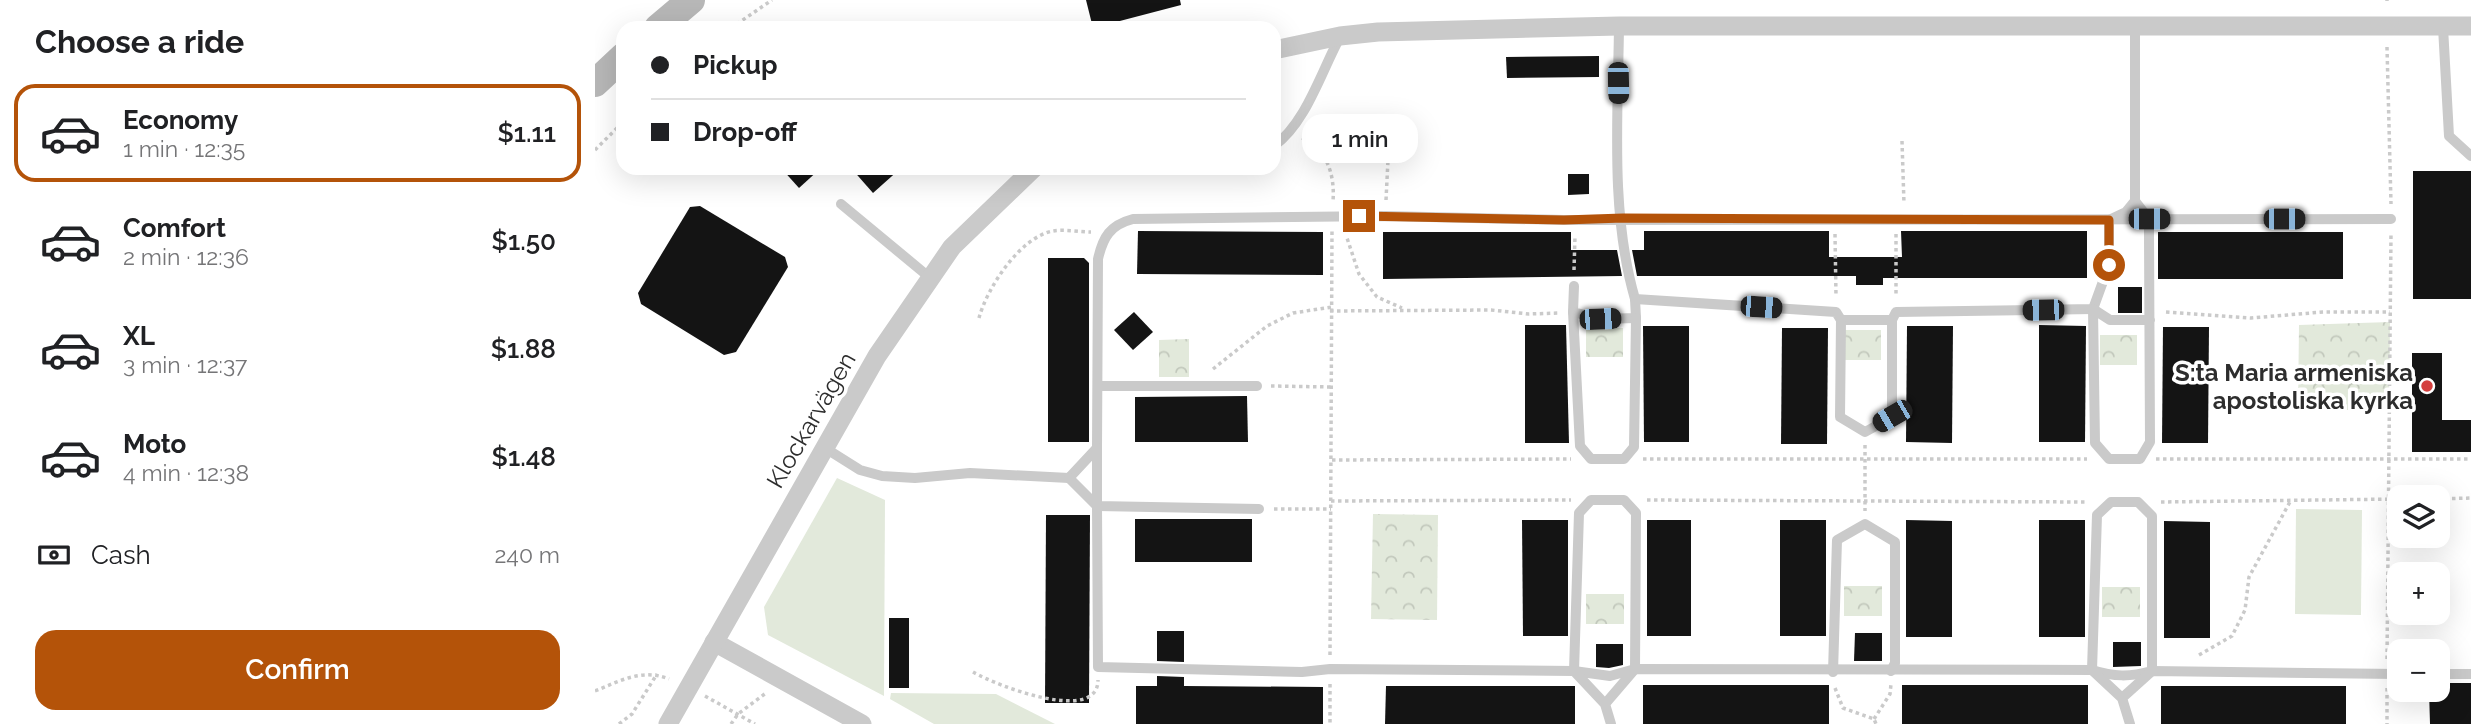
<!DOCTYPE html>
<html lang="en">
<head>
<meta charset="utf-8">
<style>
	:root { --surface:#fff; --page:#f2f2f2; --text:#202124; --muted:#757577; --line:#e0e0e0; --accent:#b45309 }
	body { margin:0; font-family:Raleway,sans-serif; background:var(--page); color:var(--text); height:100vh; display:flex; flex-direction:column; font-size:26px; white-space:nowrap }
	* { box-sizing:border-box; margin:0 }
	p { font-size:23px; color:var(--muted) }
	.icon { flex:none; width:38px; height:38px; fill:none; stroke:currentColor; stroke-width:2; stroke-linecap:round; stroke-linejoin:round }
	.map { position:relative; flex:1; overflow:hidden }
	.side { display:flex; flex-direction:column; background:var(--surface); width:595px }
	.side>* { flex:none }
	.guide { position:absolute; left:21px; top:21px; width:665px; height:154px; border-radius:21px; box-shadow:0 7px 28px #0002; display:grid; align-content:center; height:154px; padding:0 35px; background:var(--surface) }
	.fabs { position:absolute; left:1792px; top:485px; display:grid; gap:14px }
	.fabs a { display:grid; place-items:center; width:63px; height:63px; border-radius:14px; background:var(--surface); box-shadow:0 7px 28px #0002; font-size:35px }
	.end { position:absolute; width:32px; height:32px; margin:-16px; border:9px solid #b45309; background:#fff; box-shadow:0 0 0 4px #fff }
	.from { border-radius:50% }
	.bubble { position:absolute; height:49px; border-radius:21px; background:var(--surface); box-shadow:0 7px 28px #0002; font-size:23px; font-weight:600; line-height:49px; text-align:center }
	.car { position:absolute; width:21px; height:42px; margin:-21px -10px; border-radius:9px; box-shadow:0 0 5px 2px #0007; background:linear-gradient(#222 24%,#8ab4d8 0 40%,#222 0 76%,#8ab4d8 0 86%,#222 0) }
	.guide b { display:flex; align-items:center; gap:24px; height:66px; font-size:26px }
	.guide b+b { border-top:2px solid var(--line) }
	.guide i { width:18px; height:18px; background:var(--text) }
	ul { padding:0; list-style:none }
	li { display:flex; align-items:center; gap:21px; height:98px; margin:0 14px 10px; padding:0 21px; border:4px solid transparent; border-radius:21px }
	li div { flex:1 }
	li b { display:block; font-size:26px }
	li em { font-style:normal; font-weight:600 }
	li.selected { border-color:var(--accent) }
	li>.icon { width:63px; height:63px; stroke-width:1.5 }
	h2 { padding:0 35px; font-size:32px; line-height:84px }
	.pay { display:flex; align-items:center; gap:18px; height:77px; padding:0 35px; font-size:26px }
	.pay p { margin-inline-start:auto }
	.primary-button { display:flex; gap:14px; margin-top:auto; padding:14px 35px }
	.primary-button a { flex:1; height:80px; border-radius:21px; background:var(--accent); color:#fff; font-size:28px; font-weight:600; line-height:80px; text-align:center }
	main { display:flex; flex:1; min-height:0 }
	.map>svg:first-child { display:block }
	.grass { fill:#e2e9db }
	.forest { fill:url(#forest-crowns) }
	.building { fill:#141414 }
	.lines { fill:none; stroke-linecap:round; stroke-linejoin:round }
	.path { stroke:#cacaca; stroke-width:3.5; stroke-dasharray:3.5 3.5; stroke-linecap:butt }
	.service { stroke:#cacaca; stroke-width:10 }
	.minor { stroke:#cacaca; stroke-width:19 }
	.secondary { stroke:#b7b7b7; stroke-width:28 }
	.route { stroke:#b45309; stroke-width:9 }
	.poi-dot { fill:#d43f3e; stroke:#fff; stroke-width:2.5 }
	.labels { text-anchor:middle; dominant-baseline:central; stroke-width:7; stroke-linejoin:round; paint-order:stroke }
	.poi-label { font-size:24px; font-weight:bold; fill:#2d2d2d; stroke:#fff; text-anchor:end }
	.street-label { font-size:24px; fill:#2d2d2d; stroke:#fff }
</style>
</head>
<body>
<main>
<section class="side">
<h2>Choose a ride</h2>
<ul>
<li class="selected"><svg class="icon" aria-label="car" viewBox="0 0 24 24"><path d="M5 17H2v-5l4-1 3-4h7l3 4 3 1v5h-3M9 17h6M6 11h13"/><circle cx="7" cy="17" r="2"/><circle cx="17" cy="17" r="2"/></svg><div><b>Economy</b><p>1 min · 12:35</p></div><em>$1.11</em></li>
<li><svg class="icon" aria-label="car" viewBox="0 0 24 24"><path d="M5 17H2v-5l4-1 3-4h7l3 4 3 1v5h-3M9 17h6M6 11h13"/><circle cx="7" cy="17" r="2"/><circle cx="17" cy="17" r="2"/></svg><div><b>Comfort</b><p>2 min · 12:36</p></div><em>$1.50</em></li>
<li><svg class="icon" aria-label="car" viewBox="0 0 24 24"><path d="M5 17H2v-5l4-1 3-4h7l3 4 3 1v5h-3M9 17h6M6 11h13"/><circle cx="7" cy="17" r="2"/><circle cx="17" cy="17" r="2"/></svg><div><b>XL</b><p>3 min · 12:37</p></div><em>$1.88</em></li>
<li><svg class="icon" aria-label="car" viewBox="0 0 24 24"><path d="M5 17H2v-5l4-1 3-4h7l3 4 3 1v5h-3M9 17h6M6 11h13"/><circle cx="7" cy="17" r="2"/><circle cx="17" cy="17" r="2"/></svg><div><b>Moto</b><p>4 min · 12:38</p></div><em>$1.48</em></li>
</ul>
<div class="pay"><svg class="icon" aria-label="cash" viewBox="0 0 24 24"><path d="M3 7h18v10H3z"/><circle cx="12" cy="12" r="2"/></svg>Cash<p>240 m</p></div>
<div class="primary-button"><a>Confirm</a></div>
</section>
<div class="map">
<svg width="1876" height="724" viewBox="0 0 1876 724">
	<defs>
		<pattern id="forest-crowns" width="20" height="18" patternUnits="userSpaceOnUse" patternTransform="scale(1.75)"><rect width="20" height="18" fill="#e2e9db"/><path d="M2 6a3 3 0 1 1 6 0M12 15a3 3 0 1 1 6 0" fill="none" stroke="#c2c8bc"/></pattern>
	</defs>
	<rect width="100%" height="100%" fill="#fff"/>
	<g class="grass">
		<polygon points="242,478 290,500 289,696 173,635 169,607"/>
		<polygon points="1701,509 1767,510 1766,615 1700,614"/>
		<polygon points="296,693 401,694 460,724 339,724 295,699"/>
	</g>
	<g class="forest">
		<polygon points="1795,322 1794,410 1703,410 1704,325"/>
		<rect x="991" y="328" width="37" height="29"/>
		<rect x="1249" y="330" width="37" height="30"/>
		<rect x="1505" y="335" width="37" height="30"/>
		<polygon points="594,339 594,377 564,377 564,340"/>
		<polygon points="778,514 843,515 842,620 776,619"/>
		<rect x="1249" y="586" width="38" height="30"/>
		<rect x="1507" y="587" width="38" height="30"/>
		<rect x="991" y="594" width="38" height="30"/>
	</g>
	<g class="building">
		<polygon points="491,0 585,0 586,5 498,28"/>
		<polygon points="1004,56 1004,77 912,78 911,57"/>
		<polygon points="186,168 226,168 204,188"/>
		<polygon points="256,168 306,168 278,193"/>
		<rect x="1818" y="171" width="58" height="128"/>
		<polygon points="973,174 994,174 994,194 973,195"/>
		<polygon points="105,206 190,257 193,267 141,352 129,355 46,304 43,293 95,207"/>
		<polygon points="543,231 728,232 728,275 542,274"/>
		<polygon points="1049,231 1234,231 1234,257 1307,257 1306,231 1492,231 1492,278 1288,278 1288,285 1261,285 1261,276 1042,276 1037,250 1049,250"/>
		<polygon points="788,232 976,232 976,250 1022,250 1027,276 788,279"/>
		<rect x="1563" y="232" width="185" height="47"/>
		<polygon points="453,258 489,258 494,263 494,442 453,442"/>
		<rect x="1523" y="287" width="24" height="26"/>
		<polygon points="539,312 558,332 538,350 519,330"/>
		<polygon points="930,325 971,325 974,443 930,443"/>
		<polygon points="1444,325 1491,326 1490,442 1444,442"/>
		<polygon points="1048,326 1094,326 1094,442 1049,442"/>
		<polygon points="1312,326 1358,326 1357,443 1311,442"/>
		<polygon points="1568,327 1614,327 1613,443 1567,443"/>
		<polygon points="1187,328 1233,328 1232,444 1186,444"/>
		<polygon points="1817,353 1847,353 1847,420 1876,420 1876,452 1817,452"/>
		<polygon points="652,396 653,442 540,442 540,397"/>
		<polygon points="451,515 495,515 494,703 450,703"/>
		<rect x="540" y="519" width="117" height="43"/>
		<polygon points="927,520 973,520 973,636 928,636"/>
		<rect x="1052" y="520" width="44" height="116"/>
		<rect x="1185" y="520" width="46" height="116"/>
		<polygon points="1311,520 1357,521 1357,637 1311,637"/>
		<rect x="1444" y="520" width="46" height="117"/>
		<polygon points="1569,521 1615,522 1615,638 1569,638"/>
		<rect x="294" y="618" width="20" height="70"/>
		<polygon points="562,631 589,631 589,662 562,661"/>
		<polygon points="1260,633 1287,633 1287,661 1259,661"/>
		<polygon points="1518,642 1546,642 1546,666 1518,667"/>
		<polygon points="1001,644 1028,644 1028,665 1014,668 1001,667"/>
		<polygon points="562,676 589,677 589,686 728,687 728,724 541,724 541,686 562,686"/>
		<polygon points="1843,683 1876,683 1876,724 1835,724 1834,690 1843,690"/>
		<rect x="1048" y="685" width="186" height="39"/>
		<rect x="1307" y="685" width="186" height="39"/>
		<polygon points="791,686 980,686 980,724 790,724"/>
		<rect x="1566" y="686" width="185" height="38"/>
	</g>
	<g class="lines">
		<g class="path">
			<polyline points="1792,0 1792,1"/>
			<polyline points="136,28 177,0"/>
			<polyline points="1792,47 1796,204"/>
			<path d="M707,138C732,149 740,175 738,201"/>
			<polyline points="1307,141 1309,204"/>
			<polyline points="0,150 28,122"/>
			<polyline points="791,200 794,140"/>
			<polyline points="750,232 764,274 782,297 807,308"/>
			<polyline points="1240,234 1241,296"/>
			<polyline points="1301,234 1301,296"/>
			<polyline points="979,270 980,236"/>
			<polyline points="735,311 896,310 934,314 964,313"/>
			<polyline points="1571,312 1656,318 1728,312 1795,312"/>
			<path d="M384,318C392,288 425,237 458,231C470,229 485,232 496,232"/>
			<polyline points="618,369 672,326 698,313 737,307"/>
			<polyline points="676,386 737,387"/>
			<polyline points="1270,445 1270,511"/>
			<polyline points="1048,459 1492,459"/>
			<polyline points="1561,459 1876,459"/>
			<polyline points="737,460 976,459"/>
			<polyline points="1843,499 1876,498"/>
			<polyline points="1052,500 1492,502"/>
			<polyline points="736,501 976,500"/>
			<polyline points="1566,502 1804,499"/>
			<polyline points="679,509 736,509"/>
			<polyline points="735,655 737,230"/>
			<polyline points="1604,655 1637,636 1650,610 1654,577 1696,500"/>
			<polyline points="1792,659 1796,233"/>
			<path d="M378,672C404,687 503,724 503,680"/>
			<polyline points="735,684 735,724"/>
			<polyline points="1240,688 1248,708 1279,719 1281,724"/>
			<polyline points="1792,688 1792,724"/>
			<path d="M0,691C25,681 47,668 74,679"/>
			<polyline points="110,696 160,724"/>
			<polyline points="1279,719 1295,694 1296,684"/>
			<polyline points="24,724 37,714 62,674"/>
			<polyline points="136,724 143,714 171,693"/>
		</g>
		<g class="service">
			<path d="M1024,26C1023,115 1015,213 1040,299L1241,312L1246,320H1297L1301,312L1498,309L1514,265V220L1531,212L1540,201"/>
			<polyline points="1540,27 1540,201 1554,219 1554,235 1555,442 1545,459 1514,459 1500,443 1498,309 1515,320 1555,320"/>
			<polyline points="1848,27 1854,136 1876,156"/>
			<path d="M679,146C711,123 726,72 745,37"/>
			<polyline points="246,204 334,277"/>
			<polyline points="979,286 978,312 1005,319 1041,318 1040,299"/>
			<polyline points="978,312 985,446 996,459 1029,459 1039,447 1041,318"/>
			<polyline points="1246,320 1245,417 1270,432 1297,417 1297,320"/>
			<polyline points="504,386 662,386"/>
			<path d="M230,448L265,470L287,476L320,478L375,473L474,478L502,448L503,259C508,237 515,225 538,219L790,216L969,220L1796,219"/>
			<polyline points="502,448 502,506 664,509"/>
			<path d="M474,478L502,506L503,667L707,672L735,669L979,671L1015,676L1040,669L1497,670C1519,677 1535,677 1557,671L1804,674"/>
			<polyline points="1238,672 1242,540 1270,524 1300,542 1300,663 1296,671"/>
			<polyline points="1843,674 1876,674"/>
			<polyline points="1527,698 1557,671 1557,516 1543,502 1516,502 1502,515 1497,670 1527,698 1535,724"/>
			<polyline points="1010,704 1040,669 1041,513 1029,500 996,500 984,513 979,671 1010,704 1016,724"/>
		</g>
		<g class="minor">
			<polyline points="679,50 745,36 783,32 1024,26 1876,26"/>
			<polyline points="119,642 267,724"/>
			<polyline points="73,724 282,356 357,247 439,168"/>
		</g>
		<g class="secondary">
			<polyline points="63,28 96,0"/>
			<polyline points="0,83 28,57"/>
		</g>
	</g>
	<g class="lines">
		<polyline class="route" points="764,216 969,220 1028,218 1514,220 1514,265"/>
	</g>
	<circle class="poi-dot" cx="1832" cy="386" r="7"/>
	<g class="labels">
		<g class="poi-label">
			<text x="1818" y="372">S:ta Maria armeniska<tspan x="1818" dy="28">apostoliska kyrka</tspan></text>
		</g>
		<g class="street-label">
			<text transform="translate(216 420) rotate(-60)">Klockarvägen</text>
		</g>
	</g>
</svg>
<div class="fabs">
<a><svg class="icon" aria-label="layers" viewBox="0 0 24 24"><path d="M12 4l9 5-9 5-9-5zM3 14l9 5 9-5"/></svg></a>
<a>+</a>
<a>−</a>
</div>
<i class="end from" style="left:1514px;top:265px"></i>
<i class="end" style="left:764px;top:216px"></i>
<div class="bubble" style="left:707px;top:114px;width:116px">1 min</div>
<i class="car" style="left:1023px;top:83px;rotate:179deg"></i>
<i class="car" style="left:1554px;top:219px;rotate:90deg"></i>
<i class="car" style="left:1689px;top:219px;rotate:90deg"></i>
<i class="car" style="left:1166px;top:307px;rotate:94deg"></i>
<i class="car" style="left:1448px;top:310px;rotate:269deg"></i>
<i class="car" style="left:1005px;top:319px;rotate:88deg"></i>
<i class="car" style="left:1297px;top:416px;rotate:240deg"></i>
<div class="guide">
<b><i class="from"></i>Pickup</b>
<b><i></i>Drop-off</b>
</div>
</div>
</main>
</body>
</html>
